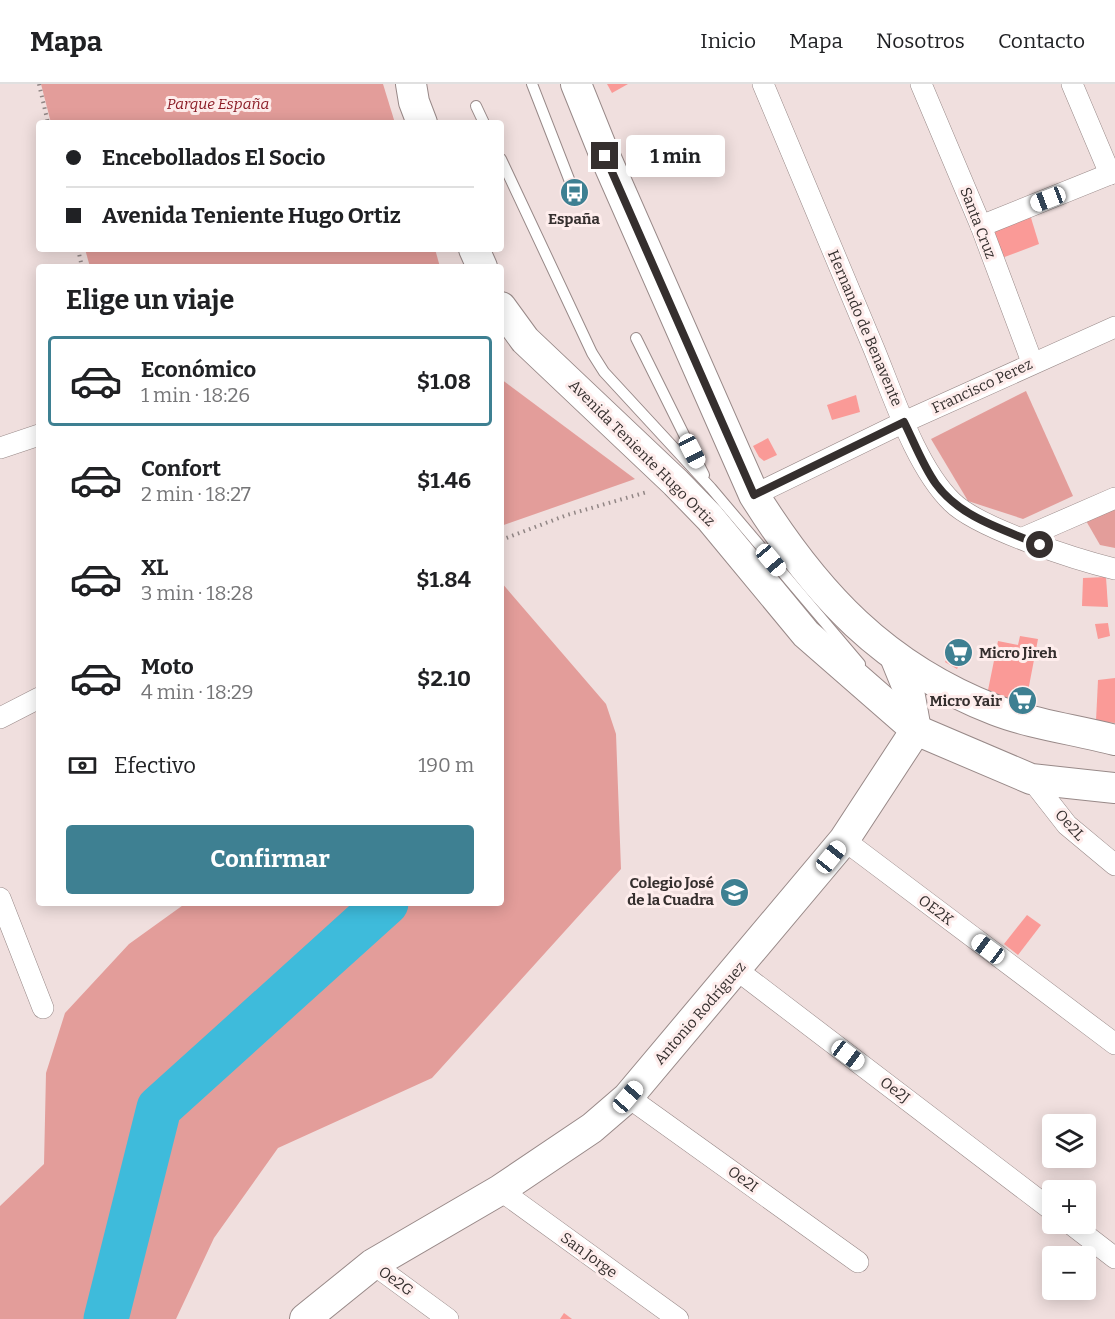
<!DOCTYPE html>
<html lang="es">
<head>
<meta charset="utf-8">
<style>
	:root { --surface:#fff; --page:#f2f2f2; --text:#202124; --muted:#757577; --line:#e0e0e0; --accent:#3e8092 }
	body { margin:0; font-family:Bitter,serif; background:var(--page); color:var(--text); height:100vh; display:flex; flex-direction:column; font-size:22px; white-space:nowrap }
	* { box-sizing:border-box; margin:0 }
	p { font-size:20px; color:var(--muted) }
	.icon { flex:none; width:33px; height:33px; fill:none; stroke:currentColor; stroke-width:2; stroke-linecap:round; stroke-linejoin:round }
	.map { position:relative; flex:1; overflow:hidden }
	.details { position:absolute; left:36px; top:180px; width:468px; height:642px; display:flex; flex-direction:column; background:var(--surface); border-radius:6px; box-shadow:0 3px 15px #0003 }
	.details>* { flex:none }
	.banner { position:absolute; left:36px; top:36px; width:468px; height:132px; border-radius:6px; box-shadow:0 3px 15px #0003; display:grid; align-content:center; height:132px; padding:0 30px; background:var(--surface) }
	.controls { position:absolute; left:1042px; top:1030px; display:grid; gap:12px }
	.controls a { display:grid; place-items:center; width:54px; height:54px; border-radius:6px; background:var(--surface); box-shadow:0 3px 15px #0003; font-size:30px }
	.end { position:absolute; width:27px; height:27px; margin:-14px; border:8px solid #352f2e; background:#fff; box-shadow:0 0 0 3px #fff }
	.from { border-radius:50% }
	.bubble { position:absolute; height:42px; border-radius:6px; background:var(--surface); box-shadow:0 3px 15px #0003; font-size:20px; font-weight:700; line-height:42px; text-align:center }
	.car { position:absolute; width:18px; height:36px; margin:-18px -9px; border-radius:8px; box-shadow:0 0 4px 2px #0007; background:linear-gradient(#fff 24%,#345 0 40%,#fff 0 76%,#345 0 86%,#fff 0) }
	.banner b { display:flex; align-items:center; gap:21px; height:57px; font-size:22px }
	.banner b+b { border-top:2px solid var(--line) }
	.banner i { width:15px; height:15px; background:var(--text) }
	ul { padding:0; list-style:none }
	li { display:flex; align-items:center; gap:18px; height:90px; margin:0 12px 9px; padding:0 18px; border:3px solid transparent; border-radius:6px }
	li div { flex:1 }
	li b { display:block; font-size:22px }
	li em { font-style:normal; font-weight:700 }
	li.active { border-color:var(--accent) }
	li>.icon { width:54px; height:54px; stroke-width:1.5 }
	h2 { padding:0 30px; font-size:27px; line-height:72px }
	.pay { display:flex; align-items:center; gap:15px; height:66px; padding:0 30px; font-size:22px }
	.pay p { margin-inline-start:auto }
	.cta { display:flex; gap:12px; margin-top:auto; padding:12px 30px }
	.cta a { flex:1; height:69px; border-radius:6px; background:var(--accent); color:#fff; font-size:24px; font-weight:700; line-height:69px; text-align:center }
	header { display:flex; align-items:center; gap:36px; box-sizing:border-box; height:84px; padding:0 30px; background:var(--surface); border-bottom:2px solid var(--line) }
	header strong { font-size:28px }
	nav { display:flex; gap:33px; margin-inline-start:auto; font-size:21px }
	.map>svg:first-child { display:block }
	.green { fill:#e39d9a }
	.lines { fill:none; stroke-linecap:round; stroke-linejoin:round }
	.river { stroke:#3ebbdb; stroke-width:45 }
	.building { fill:#fa9a97 }
	.lane-casing { stroke:#988988; stroke-width:12 }
	.street-casing { stroke:#988988; stroke-width:22 }
	.secondary-casing { stroke:#988988; stroke-width:32 }
	.path { stroke:#918685; stroke-width:4; stroke-dasharray:1.5 4.5; stroke-linecap:butt }
	.lane { stroke:#fff; stroke-width:10 }
	.street { stroke:#fff; stroke-width:21 }
	.secondary { stroke:#fff; stroke-width:30 }
	.route { stroke:#352f2e; stroke-width:8 }
	.labels { text-anchor:middle; dominant-baseline:central; stroke-width:6; stroke-linejoin:round; paint-order:stroke }
	.park-label { font-size:15px; font-style:italic; fill:#8c1d27; stroke:#feedec }
	.poi-label { font-size:15px; font-weight:bold; fill:#352f2e; stroke:#feedec; text-anchor:end }
	.street-label { font-size:15px; fill:#352f2e; stroke:#feedec }
</style>
</head>
<body>
<header>
<strong>Mapa</strong>
<nav><a>Inicio</a><a>Mapa</a><a>Nosotros</a><a>Contacto</a></nav>
</header>
<div class="map">
<svg width="1115" height="1235" viewBox="0 0 1115 1235">
	<rect width="100%" height="100%" fill="#f0dfde"/>
	<g class="green">
		<polygon points="41,0 383,0 395,39 51,39"/>
		<polygon points="85,165 435,165 440,183 90,183"/>
		<polygon points="501,295 635,395 501,442"/>
		<polygon points="1026,307 1073,412 1023,435 968,417 931,355"/>
		<polygon points="1115,423 1115,464 1100,461 1085,435"/>
		<polygon points="501,498 606,620 616,650 621,785 432,994 278,1064 214,1154 176,1235 0,1235 0,1122 44,1080 46,989 65,929 129,860 186,819 501,819"/>
	</g>
	<g class="lines">
		<polyline class="river" points="106,1235 159,1024 386,819"/>
	</g>
	<g class="building">
		<polygon points="607,0 628,0 612,9"/>
		<polygon points="1028,124 1039,160 994,177 981,144"/>
		<polygon points="856,311 860,328 832,336 827,321"/>
		<polygon points="768,354 777,371 764,377 759,373 753,362"/>
		<polygon points="1106,493 1108,523 1082,522 1083,494"/>
		<polygon points="1108,539 1110,552 1098,555 1095,540"/>
		<polygon points="1020,552 1038,555 1025,623 986,616 998,557 1018,561"/>
		<polygon points="959,554 971,561 957,585 945,578"/>
		<polygon points="1115,594 1115,639 1096,637 1098,596"/>
		<polygon points="1027,831 1041,841 1018,871 1004,860"/>
		<polygon points="564,1229 572,1235 560,1235"/>
	</g>
	<g class="lines">
		<defs>
			<g id="lane">
				<polyline points="532,0 574,108"/>
				<polyline points="476,22 484,39"/>
				<polyline points="501,75 592,269 604,288 711,404 860,580"/>
				<polyline points="636,254 704,391"/>
			</g>
			<g id="street">
				<path d="M763,0C800,88 837,177 874,265C893,311 916,383 952,418C978,444 1077,476 1115,485"/>
				<polyline points="921,0 981,142 1032,278"/>
				<polyline points="1072,0 1110,90"/>
				<polyline points="981,142 1115,88"/>
				<polyline points="0,364 39,351"/>
				<polyline points="754,411 904,338 1115,243"/>
				<polyline points="1023,454 1115,414"/>
				<polyline points="0,634 39,614"/>
				<polyline points="1031,695 1067,741 1115,781"/>
				<polyline points="844,756 1115,960"/>
				<polyline points="0,814 43,924"/>
				<polyline points="737,886 1053,1127"/>
				<polyline points="628,1013 858,1178"/>
				<polyline points="500,1106 678,1235"/>
				<polyline points="1071,1140 1115,1174"/>
				<polyline points="373,1180 448,1235"/>
			</g>
			<g id="secondary">
				<polyline points="411,0 414,18 422,39"/>
				<path d="M576,0L605,72L754,411C816,510 884,583 995,626C1031,640 1077,646 1115,656"/>
				<polyline points="474,165 482,183"/>
				<polyline points="501,223 525,256 676,399 710,434 806,550 916,646 1031,695 1115,704"/>
				<polyline points="305,1235 373,1180 500,1106 592,1044 628,1013 844,756 916,646 909,607 896,575"/>
			</g>
		</defs>
		<use href="#lane" class="lane-casing"/>
		<use href="#street" class="street-casing"/>
		<use href="#secondary" class="secondary-casing"/>
		<g class="path">
			<polyline points="39,0 48,39"/>
			<polyline points="78,165 82,183"/>
			<polyline points="501,456 567,431 647,408"/>
		</g>
		<use href="#lane" class="lane"/>
		<use href="#street" class="street"/>
		<use href="#secondary" class="secondary"/>
	</g>
	<g class="lines">
		<path class="route" d="M605,72L754,411L904,338C914,358 923,382 936,400C961,434 1003,445 1040,461"/>
	</g>
	<defs>
		<symbol id="bus-disc" viewBox="-11 -11 22 22"><circle r="9.5" fill="#3e8092" stroke="#feedec"/><path d="M-5-6H5V4H4V6H2V4H-2V6H-4V4H-5ZM-3.5-4V0h7V-4ZM-3.5 1.2v1.5H-2V1.2ZM2 1.2v1.5H3.5V1.2Z" fill="#fff"/></symbol>
		<symbol id="supermarket-disc" viewBox="-11 -11 22 22"><circle r="9.5" fill="#3e8092" stroke="#feedec"/><path d="M-6-5.5h2.5l.6 2H6L4.5 2H-2.5L-4.4-4H-6ZM-1.5 3.2a1.3 1.3 0 1 0 .1 0ZM3 3.2a1.3 1.3 0 1 0 .1 0Z" fill="#fff"/></symbol>
		<symbol id="school-disc" viewBox="-11 -11 22 22"><circle r="9.5" fill="#3e8092" stroke="#feedec"/><path d="M0-5L7-2L0 1L-7-2ZM-4 1L0 2.5L4 1V4Q0 6-4 4Z" fill="#fff"/></symbol>
	</defs>
	<g fill-rule="evenodd">
		<use href="#bus-disc" x="558" y="92" width="33" height="33"/>
		<use href="#supermarket-disc" x="942" y="552" width="33" height="33"/>
		<use href="#supermarket-disc" x="1006" y="600" width="33" height="33"/>
		<use href="#school-disc" x="718" y="792" width="33" height="33"/>
	</g>
	<g class="labels">
		<g class="park-label">
			<text x="218" y="20">Parque España</text>
		</g>
		<g class="poi-label">
			<text x="574" y="135" text-anchor="middle">España</text>
			<text x="979" y="569" text-anchor="start">Micro Jireh</text>
			<text x="1002" y="617">Micro Yair</text>
			<text x="714" y="799">Colegio José<tspan x="714" dy="17">de la Cuadra</tspan></text>
		</g>
		<g class="street-label">
			<text transform="translate(978 139) rotate(69)">Santa Cruz</text>
			<text transform="translate(865 244) rotate(67)">Hernando de Benavente</text>
			<text transform="translate(982 302) rotate(-25)">Francisco Perez</text>
			<text transform="translate(642 369) rotate(45)">Avenida Teniente Hugo Ortiz</text>
			<text transform="translate(1070 741) rotate(47)">Oe2L</text>
			<text transform="translate(936 826) rotate(37)">OE2K</text>
			<text transform="translate(700 929) rotate(-49)">Antonio Rodríguez</text>
			<text transform="translate(895 1006) rotate(37)">Oe2J</text>
			<text transform="translate(743 1095) rotate(36)">Oe2I</text>
			<text transform="translate(589 1171) rotate(36)">San Jorge</text>
			<text transform="translate(396 1197) rotate(36)">Oe2G</text>
		</g>
	</g>
</svg>
<div class="controls">
<a><svg class="icon" aria-label="layers" viewBox="0 0 24 24"><path d="M12 4l9 5-9 5-9-5zM3 14l9 5 9-5"/></svg></a>
<a>+</a>
<a>−</a>
</div>
<i class="end from" style="left:1040px;top:461px"></i>
<i class="end" style="left:605px;top:72px"></i>
<div class="bubble" style="left:626px;top:51px;width:99px">1 min</div>
<i class="car" style="left:1048px;top:115px;rotate:249deg"></i>
<i class="car" style="left:692px;top:367px;rotate:153deg"></i>
<i class="car" style="left:771px;top:476px;rotate:140deg"></i>
<i class="car" style="left:831px;top:773px;rotate:39deg"></i>
<i class="car" style="left:988px;top:865px;rotate:307deg"></i>
<i class="car" style="left:848px;top:971px;rotate:127deg"></i>
<i class="car" style="left:628px;top:1013px;rotate:41deg"></i>
<div class="banner">
<b><i class="from"></i>Encebollados El Socio</b>
<b><i></i>Avenida Teniente Hugo Ortiz</b>
</div>
<section class="details">
<h2>Elige un viaje</h2>
<ul>
<li class="active"><svg class="icon" aria-label="car" viewBox="0 0 24 24"><path d="M5 17H2v-5l4-1 3-4h7l3 4 3 1v5h-3M9 17h6M6 11h13"/><circle cx="7" cy="17" r="2"/><circle cx="17" cy="17" r="2"/></svg><div><b>Económico</b><p>1 min · 18:26</p></div><em>$1.08</em></li>
<li><svg class="icon" aria-label="car" viewBox="0 0 24 24"><path d="M5 17H2v-5l4-1 3-4h7l3 4 3 1v5h-3M9 17h6M6 11h13"/><circle cx="7" cy="17" r="2"/><circle cx="17" cy="17" r="2"/></svg><div><b>Confort</b><p>2 min · 18:27</p></div><em>$1.46</em></li>
<li><svg class="icon" aria-label="car" viewBox="0 0 24 24"><path d="M5 17H2v-5l4-1 3-4h7l3 4 3 1v5h-3M9 17h6M6 11h13"/><circle cx="7" cy="17" r="2"/><circle cx="17" cy="17" r="2"/></svg><div><b>XL</b><p>3 min · 18:28</p></div><em>$1.84</em></li>
<li><svg class="icon" aria-label="car" viewBox="0 0 24 24"><path d="M5 17H2v-5l4-1 3-4h7l3 4 3 1v5h-3M9 17h6M6 11h13"/><circle cx="7" cy="17" r="2"/><circle cx="17" cy="17" r="2"/></svg><div><b>Moto</b><p>4 min · 18:29</p></div><em>$2.10</em></li>
</ul>
<div class="pay"><svg class="icon" aria-label="cash" viewBox="0 0 24 24"><path d="M3 7h18v10H3z"/><circle cx="12" cy="12" r="2"/></svg>Efectivo<p>190 m</p></div>
<div class="cta"><a>Confirmar</a></div>
</section>
</div>
</body>
</html>
